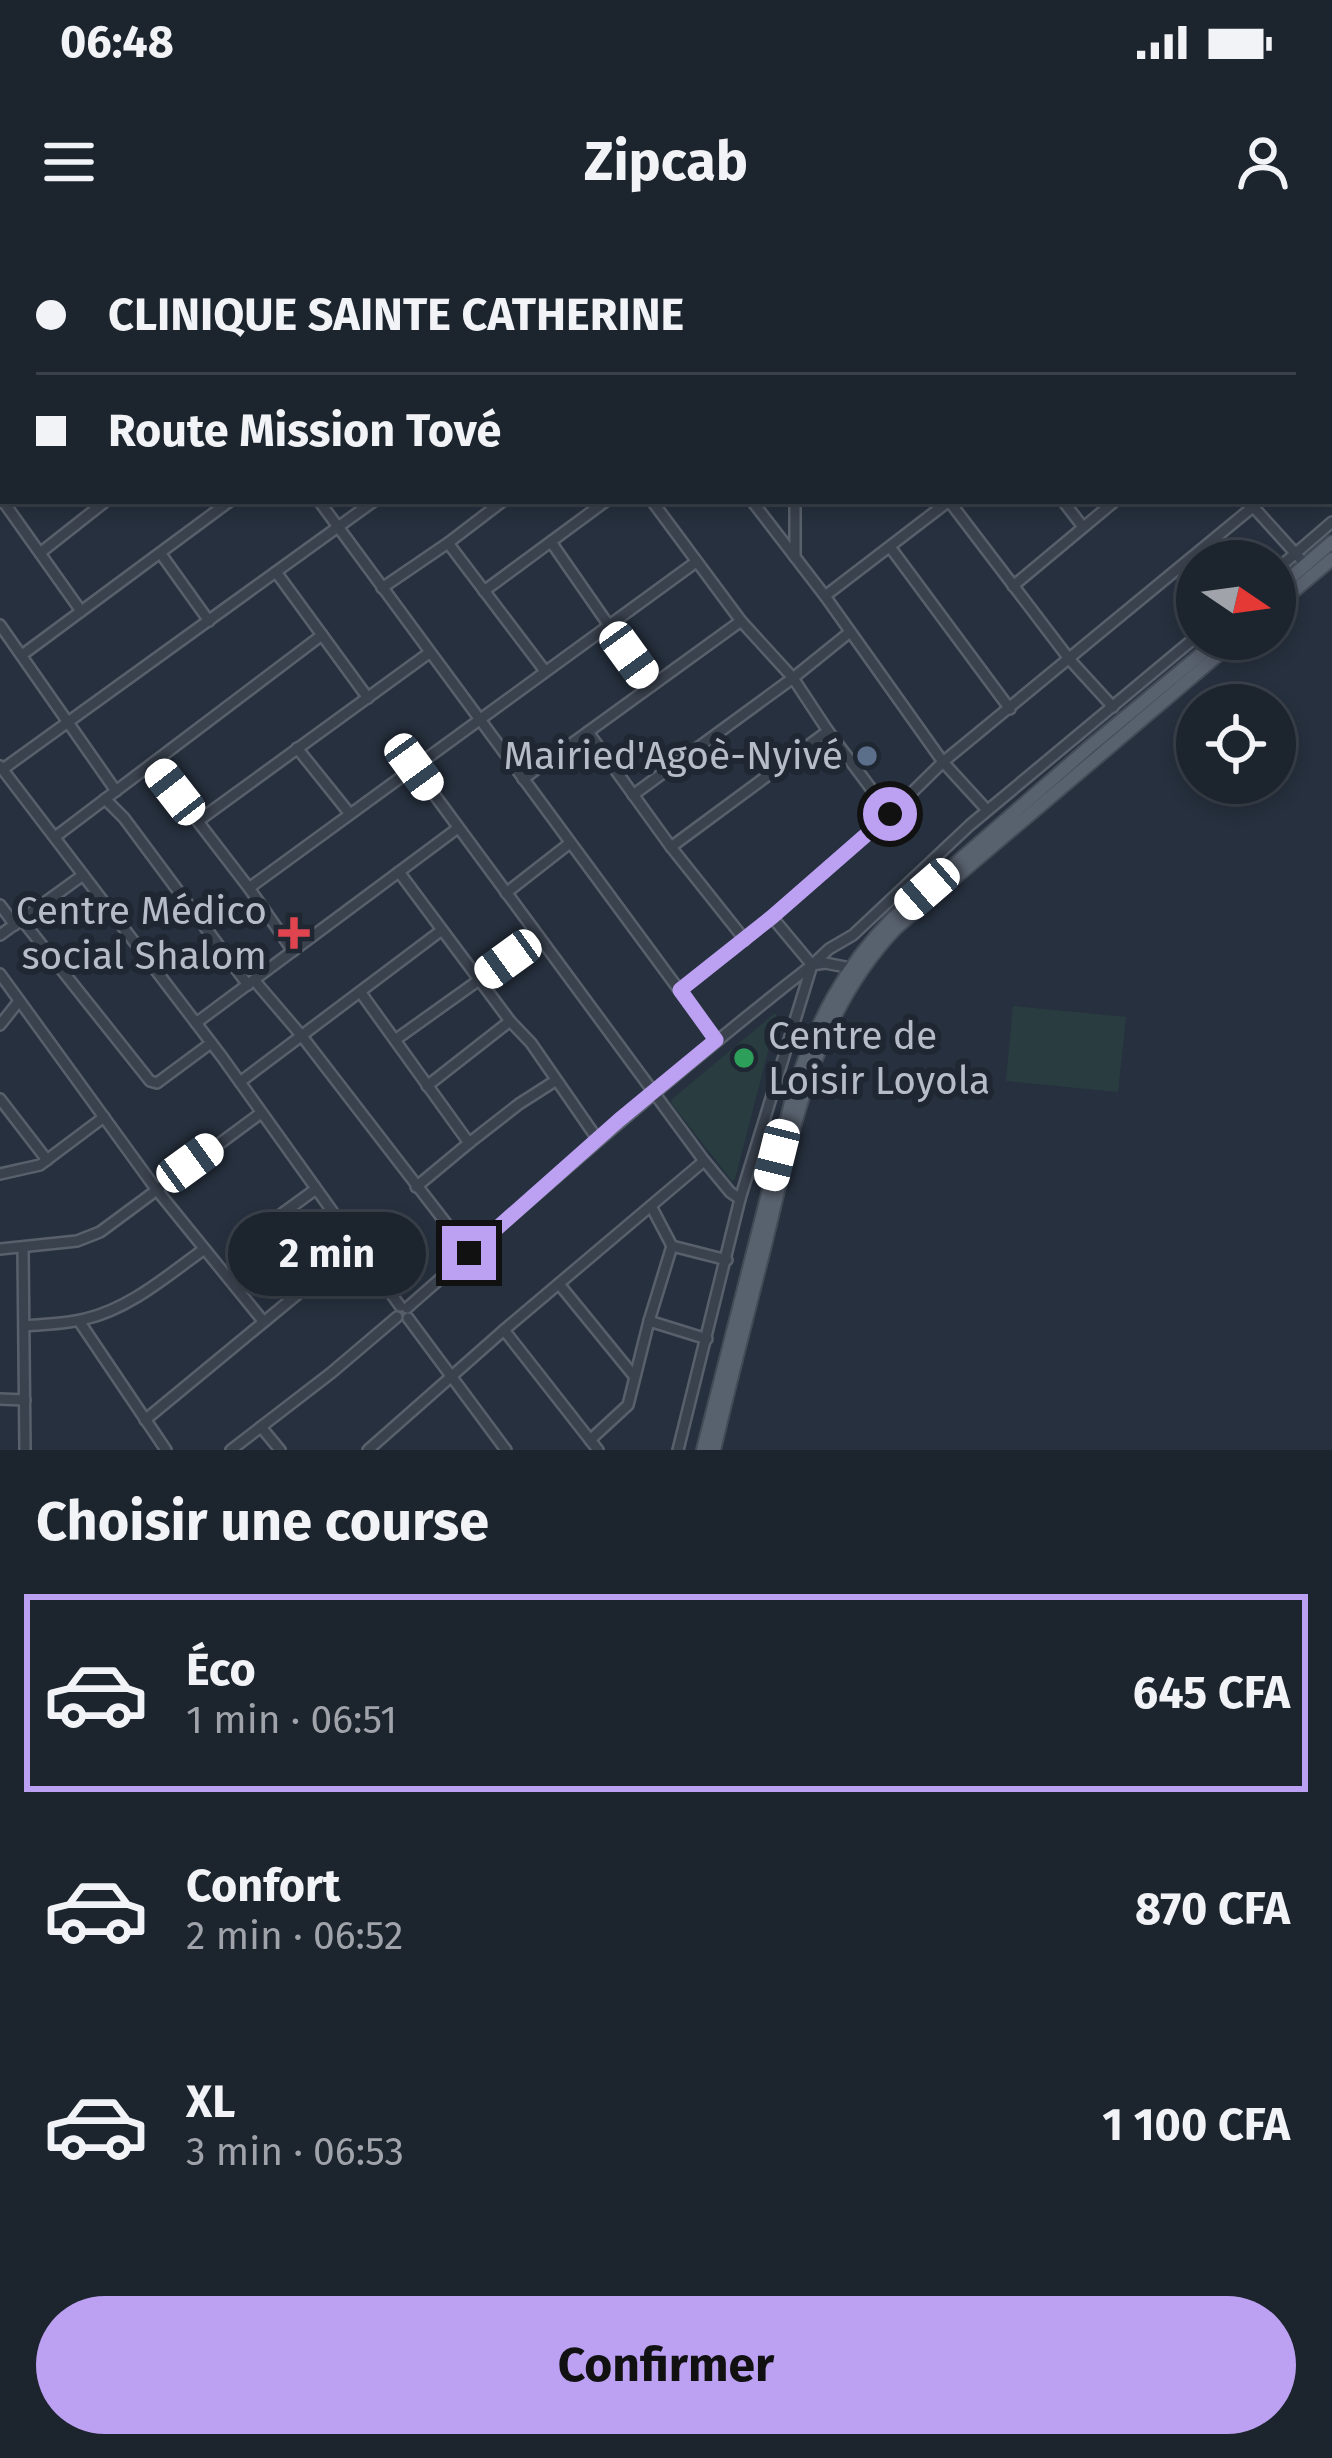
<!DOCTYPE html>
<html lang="fr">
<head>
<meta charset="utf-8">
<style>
	:root { --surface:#1c242e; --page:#252c36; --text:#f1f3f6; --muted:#a0a4aa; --line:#3a414a; --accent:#bca0f2 }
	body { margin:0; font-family:"Fira Sans",sans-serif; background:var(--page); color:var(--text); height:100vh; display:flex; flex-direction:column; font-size:45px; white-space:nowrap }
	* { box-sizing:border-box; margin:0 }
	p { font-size:39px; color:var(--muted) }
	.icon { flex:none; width:66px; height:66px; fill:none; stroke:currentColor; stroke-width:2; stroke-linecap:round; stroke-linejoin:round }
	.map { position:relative; height:1210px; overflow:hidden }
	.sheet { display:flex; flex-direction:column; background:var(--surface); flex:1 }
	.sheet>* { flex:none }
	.hud { position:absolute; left:0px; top:0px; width:1332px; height:264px; box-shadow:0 6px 18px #0003,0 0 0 3px var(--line); display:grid; align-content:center; height:264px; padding:0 36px; background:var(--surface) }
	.needle { width:78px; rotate:103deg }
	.fabs { position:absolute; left:1176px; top:300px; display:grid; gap:24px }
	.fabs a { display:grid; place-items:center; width:120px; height:120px; border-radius:50%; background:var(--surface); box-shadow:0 6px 18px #0003,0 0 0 3px var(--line); font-size:60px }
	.end { position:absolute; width:54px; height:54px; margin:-27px; border:15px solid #bca0f2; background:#111; box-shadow:0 0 0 6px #111 }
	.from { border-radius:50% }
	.bubble { position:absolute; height:84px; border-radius:42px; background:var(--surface); box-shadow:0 6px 18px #0003,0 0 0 3px var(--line); font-size:39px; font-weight:700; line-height:84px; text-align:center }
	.car { position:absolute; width:36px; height:72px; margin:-36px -18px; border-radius:15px; box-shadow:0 0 9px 3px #0007; background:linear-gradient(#fff 24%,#345 0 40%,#fff 0 76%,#345 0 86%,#fff 0) }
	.hud b { display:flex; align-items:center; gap:42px; height:114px; font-size:45px }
	.hud b+b { border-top:3px solid var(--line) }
	.hud i { width:30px; height:30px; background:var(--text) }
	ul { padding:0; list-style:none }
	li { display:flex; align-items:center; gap:36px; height:198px; margin:0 24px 18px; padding:0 12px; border:6px solid transparent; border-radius:0px }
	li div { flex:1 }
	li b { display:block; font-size:45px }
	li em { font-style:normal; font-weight:700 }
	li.on { border-color:var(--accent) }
	li>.icon { width:108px; height:108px; stroke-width:1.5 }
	h2 { padding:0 36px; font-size:54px; line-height:144px }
	.action { display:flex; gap:24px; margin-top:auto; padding:24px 36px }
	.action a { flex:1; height:138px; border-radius:72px; background:var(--accent); color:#111; font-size:48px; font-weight:700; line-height:138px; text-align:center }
	.status { display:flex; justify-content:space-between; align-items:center; height:84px; padding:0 60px; background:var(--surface); direction:ltr }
	.status svg { height:33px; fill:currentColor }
	header { display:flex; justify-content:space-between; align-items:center; height:156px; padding:0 36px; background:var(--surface); font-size:54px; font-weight:700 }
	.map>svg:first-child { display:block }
	.green { fill:#293d40 }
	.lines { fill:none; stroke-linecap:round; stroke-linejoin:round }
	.minor-casing { stroke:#58606b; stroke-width:14 }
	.major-casing { stroke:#434b57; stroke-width:16 }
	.minor { stroke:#3a424e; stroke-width:9 }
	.major { stroke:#58616e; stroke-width:12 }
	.route { stroke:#bca0f2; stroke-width:15 }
	.service-dot { fill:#5c6f8a; stroke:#1f2733; stroke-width:4.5 }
	.health-dot { fill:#e0444e; stroke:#1f2733; stroke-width:4.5 }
	.leisure-dot { fill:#2e9e5b; stroke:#1f2733; stroke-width:4.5 }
	.labels { text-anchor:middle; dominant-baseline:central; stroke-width:12; stroke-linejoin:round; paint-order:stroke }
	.poi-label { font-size:39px; fill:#b6bdc8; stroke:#1f2733; text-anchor:end }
</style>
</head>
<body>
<div class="status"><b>06:48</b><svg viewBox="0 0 49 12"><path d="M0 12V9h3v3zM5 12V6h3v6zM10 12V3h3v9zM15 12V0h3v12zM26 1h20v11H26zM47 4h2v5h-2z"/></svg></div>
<header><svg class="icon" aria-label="menu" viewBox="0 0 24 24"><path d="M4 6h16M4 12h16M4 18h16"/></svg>Zipcab<svg class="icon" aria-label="person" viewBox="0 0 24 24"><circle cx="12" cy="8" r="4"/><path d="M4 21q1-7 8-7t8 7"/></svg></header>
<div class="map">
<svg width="1332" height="1210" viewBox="0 0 1332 1210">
	<rect width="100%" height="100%" fill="#26303e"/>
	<g class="green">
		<polygon points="1013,766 1126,777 1118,852 1006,841"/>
		<polygon points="775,773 777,776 735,939 732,941 671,863 672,859"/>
	</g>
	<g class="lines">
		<defs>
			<g id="minor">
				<polyline points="127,0 129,3"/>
				<polyline points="215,0 218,3"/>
				<polyline points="369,0 371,3"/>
				<polyline points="565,0 567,3"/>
				<polyline points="668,0 670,3"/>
				<polyline points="761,0 763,3"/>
				<polyline points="794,0 795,3"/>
				<polyline points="1064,0 1066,3"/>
				<polyline points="69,3 73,0"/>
				<polyline points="199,3 204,0"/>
				<polyline points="452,3 456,0"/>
				<polyline points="610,3 614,0"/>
				<polyline points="883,3 889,0"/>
				<polyline points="1021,3 1025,0"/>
				<polyline points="1157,3 1161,0"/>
				<polyline points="1295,3 1299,0"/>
				<polyline points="0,53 3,51"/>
				<polyline points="1329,76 1332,80"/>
				<polyline points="0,149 3,147"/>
				<polyline points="1329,204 1332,202"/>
				<polyline points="0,257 81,371"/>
				<polyline points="319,261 716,800"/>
				<polyline points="652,261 741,381 793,438 828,491 890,574"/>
				<polyline points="752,261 825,356 943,522 987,570"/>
				<polyline points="795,261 795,317"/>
				<polyline points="949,261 1070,420 1113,467"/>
				<polyline points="1063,261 1083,287"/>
				<polyline points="1248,261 1305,324"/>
				<polyline points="551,302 651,446"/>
				<polyline points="448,303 545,431"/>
				<polyline points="890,307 1010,469"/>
				<polyline points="40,313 106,261"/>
				<polyline points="161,314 209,381"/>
				<polyline points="1275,331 1332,282"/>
				<polyline points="276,332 368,458"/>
				<polyline points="1013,346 1115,261"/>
				<polyline points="382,348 448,303 503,261"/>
				<polyline points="484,351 606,261"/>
				<polyline points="825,356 949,261"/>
				<polyline points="0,385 116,551"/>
				<polyline points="22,415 230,261"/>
				<polyline points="588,492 671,607 745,700"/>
				<polyline points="297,508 350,574"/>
				<polyline points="153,523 249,648 293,711"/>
				<polyline points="0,526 222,817 400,1066"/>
				<polyline points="414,527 702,918 730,952 740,959"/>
				<polyline points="3,529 374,261"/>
				<polyline points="523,539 741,381"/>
				<polyline points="633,555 793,438 850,392"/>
				<polyline points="105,559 124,578 248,745"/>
				<polyline points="198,581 429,413"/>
				<polyline points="55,597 322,395"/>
				<polyline points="671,607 828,491"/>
				<polyline points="399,632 510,781 427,846"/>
				<polyline points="249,648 696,322"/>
				<polyline points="506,653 570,603"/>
				<polyline points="0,665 15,685"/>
				<polyline points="772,677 812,725"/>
				<polyline points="22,680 150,841 157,843 211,803"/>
				<polyline points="0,695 83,635"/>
				<polyline points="0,734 156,949 263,1081"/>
				<polyline points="254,740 301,795 469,1013"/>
				<polyline points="680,750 772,677 890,574 943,522 1260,261"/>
				<polyline points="361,753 469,903 416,947"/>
				<polyline points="510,781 531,803 598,900"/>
				<polyline points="196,783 458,588"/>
				<polyline points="0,785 19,761"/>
				<polyline points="395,800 538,698"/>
				<polyline points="240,842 442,690"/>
				<polyline points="0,859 47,920"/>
				<polyline points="469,903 519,864 555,841"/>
				<polyline points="0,934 40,925 104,877"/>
				<polyline points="652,968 672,1006 727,1020"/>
				<polyline points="261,989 316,949"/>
				<polyline points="0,1009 77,1001 100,992 261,873"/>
				<polyline points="23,1009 25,1210"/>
				<polyline points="559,1044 634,1136"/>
				<path d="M407,1068C540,951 672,834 812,725L825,723L856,729"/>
				<polyline points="408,1078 506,1210"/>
				<polyline points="79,1081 166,1210"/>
				<polyline points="649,1081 707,1099"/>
				<path d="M26,1086C45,1084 66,1084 85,1079C129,1069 167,1036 203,1010"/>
				<polyline points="504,1090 598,1210"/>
				<polyline points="0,1159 25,1160"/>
				<polyline points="145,1180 305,1048"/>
				<polyline points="261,1187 280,1210"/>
				<polyline points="590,1200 628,1165 649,1081 672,1006"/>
				<polyline points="231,1210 331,1133 397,1077"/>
				<polyline points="368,1210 504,1090 704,921"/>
				<polyline points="678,1210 740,959 812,725 829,709 853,695 970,585 1197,396"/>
			</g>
			<g id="major">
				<polyline points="1275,351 1332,302"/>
				<polyline points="1275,367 1332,319"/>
				<path d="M703,1210L795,847C816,783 844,727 892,679L1088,508L1219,399"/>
				<path d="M714,1210C730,1141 748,1073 765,1005C793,891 812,776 896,688L1237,399"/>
			</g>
		</defs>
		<use href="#minor" class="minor-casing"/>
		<use href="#major" class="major-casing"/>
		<use href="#minor" class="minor"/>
		<use href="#major" class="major"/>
	</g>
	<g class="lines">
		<polyline class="route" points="469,1013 619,880 716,800 680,750 772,677 890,574"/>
	</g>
	<circle class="service-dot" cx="867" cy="516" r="12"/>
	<path class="health-dot" d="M288 675h12v12h12v12h-12v12h-12v-12h-12v-12h12z"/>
	<circle class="leisure-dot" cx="744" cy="818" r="12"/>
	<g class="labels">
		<g class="poi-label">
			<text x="843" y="516">Mairied'Agoè-Nyivé</text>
			<text x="267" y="671">Centre Médico<tspan x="267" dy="45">social Shalom</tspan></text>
			<text x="768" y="796" text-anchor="start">Centre de<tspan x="768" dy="45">Loisir Loyola</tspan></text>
		</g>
	</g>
</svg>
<div class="fabs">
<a><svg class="needle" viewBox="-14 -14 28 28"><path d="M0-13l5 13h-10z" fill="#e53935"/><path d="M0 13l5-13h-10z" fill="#a0a4aa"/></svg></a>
<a><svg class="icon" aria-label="locate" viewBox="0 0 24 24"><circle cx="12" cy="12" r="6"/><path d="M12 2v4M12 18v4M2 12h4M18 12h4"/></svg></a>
</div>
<i class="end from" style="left:890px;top:574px"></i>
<i class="end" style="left:469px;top:1013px"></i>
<div class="bubble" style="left:228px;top:972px;width:198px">2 min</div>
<i class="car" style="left:629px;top:415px;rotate:144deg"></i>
<i class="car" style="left:414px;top:527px;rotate:144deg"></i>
<i class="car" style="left:175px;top:552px;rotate:322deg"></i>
<i class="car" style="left:927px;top:649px;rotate:229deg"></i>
<i class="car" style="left:508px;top:719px;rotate:234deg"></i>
<i class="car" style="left:777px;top:915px;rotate:194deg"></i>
<i class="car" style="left:190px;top:923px;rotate:54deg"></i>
<div class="hud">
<b><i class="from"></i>CLINIQUE SAINTE CATHERINE</b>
<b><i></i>Route Mission Tové</b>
</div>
</div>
<section class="sheet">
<h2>Choisir une course</h2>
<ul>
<li class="on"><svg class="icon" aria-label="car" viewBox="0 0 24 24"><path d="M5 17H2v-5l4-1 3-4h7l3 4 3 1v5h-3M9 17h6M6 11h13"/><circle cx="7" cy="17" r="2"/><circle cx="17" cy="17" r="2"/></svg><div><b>Éco</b><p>1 min · 06:51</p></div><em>645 CFA</em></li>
<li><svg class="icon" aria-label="car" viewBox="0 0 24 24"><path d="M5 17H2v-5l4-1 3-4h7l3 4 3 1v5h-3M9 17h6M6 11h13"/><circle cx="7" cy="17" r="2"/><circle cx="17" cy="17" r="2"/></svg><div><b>Confort</b><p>2 min · 06:52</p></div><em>870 CFA</em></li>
<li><svg class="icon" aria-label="car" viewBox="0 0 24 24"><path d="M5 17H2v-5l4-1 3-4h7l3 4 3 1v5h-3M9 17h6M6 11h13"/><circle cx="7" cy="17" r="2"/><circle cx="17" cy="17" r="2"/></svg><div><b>XL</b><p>3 min · 06:53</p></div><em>1 100 CFA</em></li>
</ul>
<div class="action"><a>Confirmer</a></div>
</section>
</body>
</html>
